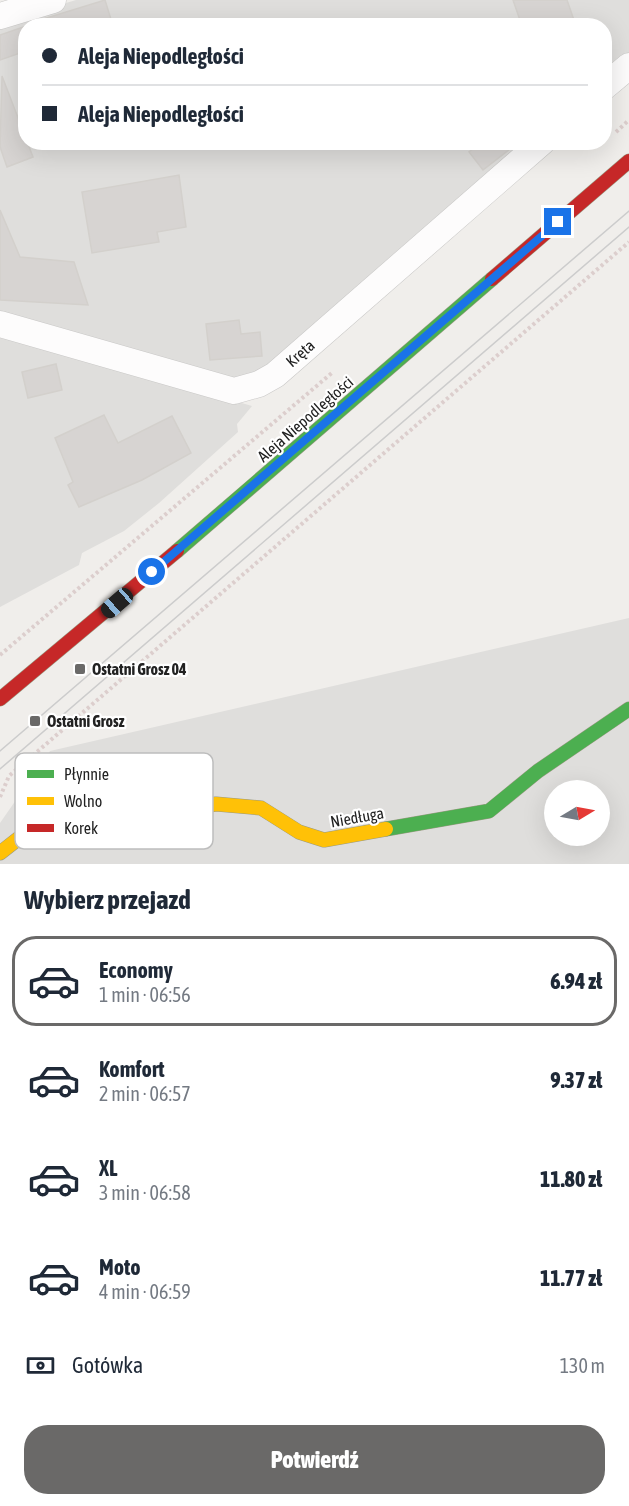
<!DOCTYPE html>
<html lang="pl">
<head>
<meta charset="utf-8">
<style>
	:root { --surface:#fff; --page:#f6f6f7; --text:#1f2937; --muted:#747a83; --line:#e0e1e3; --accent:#6a6968 }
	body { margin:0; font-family:"Asap Condensed",sans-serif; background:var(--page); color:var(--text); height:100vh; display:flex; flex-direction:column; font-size:22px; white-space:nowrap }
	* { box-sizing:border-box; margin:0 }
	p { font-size:20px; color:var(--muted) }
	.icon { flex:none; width:33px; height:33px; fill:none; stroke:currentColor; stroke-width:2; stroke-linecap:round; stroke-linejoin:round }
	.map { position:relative; height:864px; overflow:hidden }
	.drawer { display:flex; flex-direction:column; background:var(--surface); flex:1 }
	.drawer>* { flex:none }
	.banner { position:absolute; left:18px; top:18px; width:594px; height:132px; border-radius:24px; box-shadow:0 6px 24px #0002; display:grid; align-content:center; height:132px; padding:0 24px; background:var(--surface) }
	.needle { width:39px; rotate:80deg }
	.buttons { position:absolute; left:544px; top:780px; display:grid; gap:12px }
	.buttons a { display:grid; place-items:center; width:66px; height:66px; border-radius:50%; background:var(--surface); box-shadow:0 6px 24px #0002; font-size:30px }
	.end { position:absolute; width:27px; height:27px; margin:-14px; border:8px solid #1a73e8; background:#fff; box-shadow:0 0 0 3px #fff }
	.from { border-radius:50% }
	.car { position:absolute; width:18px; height:36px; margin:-18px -9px; border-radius:8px; box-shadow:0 0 4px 2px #0007; background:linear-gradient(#222 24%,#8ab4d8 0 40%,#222 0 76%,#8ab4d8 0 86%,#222 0) }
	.banner b { display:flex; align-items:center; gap:21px; height:57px; font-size:22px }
	.banner b+b { border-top:2px solid var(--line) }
	.banner i { width:15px; height:15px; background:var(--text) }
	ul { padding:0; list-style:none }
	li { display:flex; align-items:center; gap:18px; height:90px; margin:0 12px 9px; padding:0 12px; border:3px solid transparent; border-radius:24px }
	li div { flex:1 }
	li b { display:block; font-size:22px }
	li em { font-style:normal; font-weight:800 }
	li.current { border-color:var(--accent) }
	li>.icon { width:54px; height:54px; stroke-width:1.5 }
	h2 { padding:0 24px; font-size:27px; line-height:72px }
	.pay { display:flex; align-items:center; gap:15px; height:66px; padding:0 24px; font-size:22px }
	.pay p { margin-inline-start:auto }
	.cta { display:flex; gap:12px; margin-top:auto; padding:12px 24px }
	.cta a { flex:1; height:69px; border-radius:24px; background:var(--accent); color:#fff; font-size:24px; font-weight:800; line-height:69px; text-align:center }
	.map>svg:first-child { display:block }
	.residential { fill:#dfdedc; fill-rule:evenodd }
	.building { fill:#d7d4d2; stroke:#d3d0cc; stroke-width:1.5 }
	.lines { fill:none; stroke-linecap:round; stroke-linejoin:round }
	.street-casing { stroke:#c9c8c7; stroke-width:27 }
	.fast-casing { stroke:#999a82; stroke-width:15 }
	.slow-casing { stroke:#999a82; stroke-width:15 }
	.jam-casing { stroke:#999a82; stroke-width:15 }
	.path { stroke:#dccecd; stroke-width:4; stroke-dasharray:3 3; stroke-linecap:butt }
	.street { stroke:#fdfcfc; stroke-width:26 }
	.fast { stroke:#4caf50; stroke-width:14 }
	.slow { stroke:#ffc107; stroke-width:14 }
	.jam { stroke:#c62828; stroke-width:14 }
	.tram { stroke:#ccc; stroke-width:1.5 }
	.route { stroke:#1a73e8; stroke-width:8 }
	.poi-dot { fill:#6a6968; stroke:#fff; stroke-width:2 }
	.labels { text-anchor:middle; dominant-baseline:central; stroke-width:4.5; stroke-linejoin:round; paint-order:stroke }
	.street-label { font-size:16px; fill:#222; stroke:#fff }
	.poi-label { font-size:16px; font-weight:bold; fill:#222; stroke:#fff; text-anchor:start }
	.key { fill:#fff; stroke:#bdbdbd; stroke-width:1.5 }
	.key-label { font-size:16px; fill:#222 }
</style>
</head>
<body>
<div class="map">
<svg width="629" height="864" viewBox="0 0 629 864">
	<rect width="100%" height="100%" fill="#f0eeeb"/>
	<g class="residential">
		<polygon points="76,0 629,0 629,58 605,79 604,26 26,26 26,142 532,143 265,374 236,381 0,313 0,23"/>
		<polygon points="0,333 252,406 237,424 238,432 159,503 124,531 82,553 79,565 0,607"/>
		<path d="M629,618V864H0V823L50,751ZM555,790H600V836H555Z"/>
	</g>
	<g class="building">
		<polygon points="105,0 113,26 41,26 40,20"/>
		<polygon points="513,0 567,0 576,26 522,26"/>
		<polygon points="26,26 26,51 0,60 0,35"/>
		<polygon points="2,76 33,157 7,167 0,147"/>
		<polygon points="482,142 519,142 483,170 469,152"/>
		<polygon points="179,175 186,227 157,232 159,242 92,253 82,192"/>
		<polygon points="0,210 20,257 74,262 88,305 0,300"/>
		<polygon points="239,320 241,334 260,332 262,356 210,360 206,324"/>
		<polygon points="56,364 62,390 28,398 22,372"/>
		<polygon points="104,415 118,443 172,416 191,453 142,480 79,507 68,485 73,482 55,438"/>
	</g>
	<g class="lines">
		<defs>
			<g id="street">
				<polyline points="0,16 53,0"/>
				<polyline points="604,87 629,66"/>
				<polyline points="0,324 234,391 259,384 275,375 542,142"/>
			</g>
			<g id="fast">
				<polyline points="177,551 492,279"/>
				<polyline points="386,829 489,811 538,771 629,709"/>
			</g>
			<polyline id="slow" points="0,853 23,835 216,804 261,808 299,832 324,840 386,829"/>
			<g id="jam">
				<polyline points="492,279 629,161"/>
				<polyline points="0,699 177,551"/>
			</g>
		</defs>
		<use href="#street" class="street-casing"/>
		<use href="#fast" class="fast-casing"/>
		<use href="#slow" class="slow-casing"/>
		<use href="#jam" class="jam-casing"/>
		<g class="path">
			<polyline points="616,132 629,120"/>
			<polyline points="0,655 333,372"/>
			<polyline points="0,797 9,776 629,242"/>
		</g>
		<use href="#street" class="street"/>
		<use href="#fast" class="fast"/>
		<use href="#slow" class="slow"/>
		<use href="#jam" class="jam"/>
		<g class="tram">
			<polyline points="0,751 629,211"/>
			<polyline points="0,769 629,227"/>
		</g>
	</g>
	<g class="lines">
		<polyline class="route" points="152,572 558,222"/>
	</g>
	<g class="poi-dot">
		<rect x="74" y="663" width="12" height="12" rx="3"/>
		<rect x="29" y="715" width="12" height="12" rx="3"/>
	</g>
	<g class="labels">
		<g class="street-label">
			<text transform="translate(300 353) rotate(-41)">Kręta</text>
			<text transform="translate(305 419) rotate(-41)">Aleja Niepodległości</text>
			<text transform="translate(357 817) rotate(-10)">Niedługa</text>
		</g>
		<g class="poi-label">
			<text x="92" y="669">Ostatni Grosz 04</text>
			<text x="47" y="721">Ostatni Grosz</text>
		</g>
	</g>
	<rect x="15" y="753" width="198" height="96" rx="9" class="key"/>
	<rect x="27" y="770" width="27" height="8" fill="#4caf50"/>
	<rect x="27" y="797" width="27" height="8" fill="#ffc107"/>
	<rect x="27" y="824" width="27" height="8" fill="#c62828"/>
	<g class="key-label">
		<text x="64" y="780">Płynnie</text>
		<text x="64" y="807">Wolno</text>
		<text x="64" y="834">Korek</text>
	</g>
</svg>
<div class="buttons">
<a><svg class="needle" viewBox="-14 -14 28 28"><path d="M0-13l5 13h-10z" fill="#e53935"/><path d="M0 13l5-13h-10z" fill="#747a83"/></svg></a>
</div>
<i class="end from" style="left:152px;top:572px"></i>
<i class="end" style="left:558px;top:222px"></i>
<i class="car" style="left:117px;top:603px;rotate:229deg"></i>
<div class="banner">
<b><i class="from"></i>Aleja Niepodległości</b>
<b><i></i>Aleja Niepodległości</b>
</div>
</div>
<section class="drawer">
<h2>Wybierz przejazd</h2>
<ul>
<li class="current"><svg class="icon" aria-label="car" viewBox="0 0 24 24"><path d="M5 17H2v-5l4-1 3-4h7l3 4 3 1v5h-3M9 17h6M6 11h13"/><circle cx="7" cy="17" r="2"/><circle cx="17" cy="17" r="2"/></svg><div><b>Economy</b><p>1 min · 06:56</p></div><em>6.94 zł</em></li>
<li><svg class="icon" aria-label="car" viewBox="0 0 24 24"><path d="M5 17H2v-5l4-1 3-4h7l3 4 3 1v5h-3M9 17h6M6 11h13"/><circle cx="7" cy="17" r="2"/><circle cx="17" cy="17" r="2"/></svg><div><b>Komfort</b><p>2 min · 06:57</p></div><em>9.37 zł</em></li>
<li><svg class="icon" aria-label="car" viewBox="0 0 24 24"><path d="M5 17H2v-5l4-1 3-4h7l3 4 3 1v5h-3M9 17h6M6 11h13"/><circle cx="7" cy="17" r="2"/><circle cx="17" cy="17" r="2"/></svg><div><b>XL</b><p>3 min · 06:58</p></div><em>11.80 zł</em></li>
<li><svg class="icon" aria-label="car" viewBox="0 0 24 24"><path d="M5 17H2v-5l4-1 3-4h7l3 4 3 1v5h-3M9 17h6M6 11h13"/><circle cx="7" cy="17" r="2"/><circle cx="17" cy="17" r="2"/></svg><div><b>Moto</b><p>4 min · 06:59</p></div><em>11.77 zł</em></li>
</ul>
<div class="pay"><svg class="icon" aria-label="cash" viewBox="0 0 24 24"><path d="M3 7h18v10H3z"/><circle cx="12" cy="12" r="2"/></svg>Gotówka<p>130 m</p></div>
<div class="cta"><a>Potwierdź</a></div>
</section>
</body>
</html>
